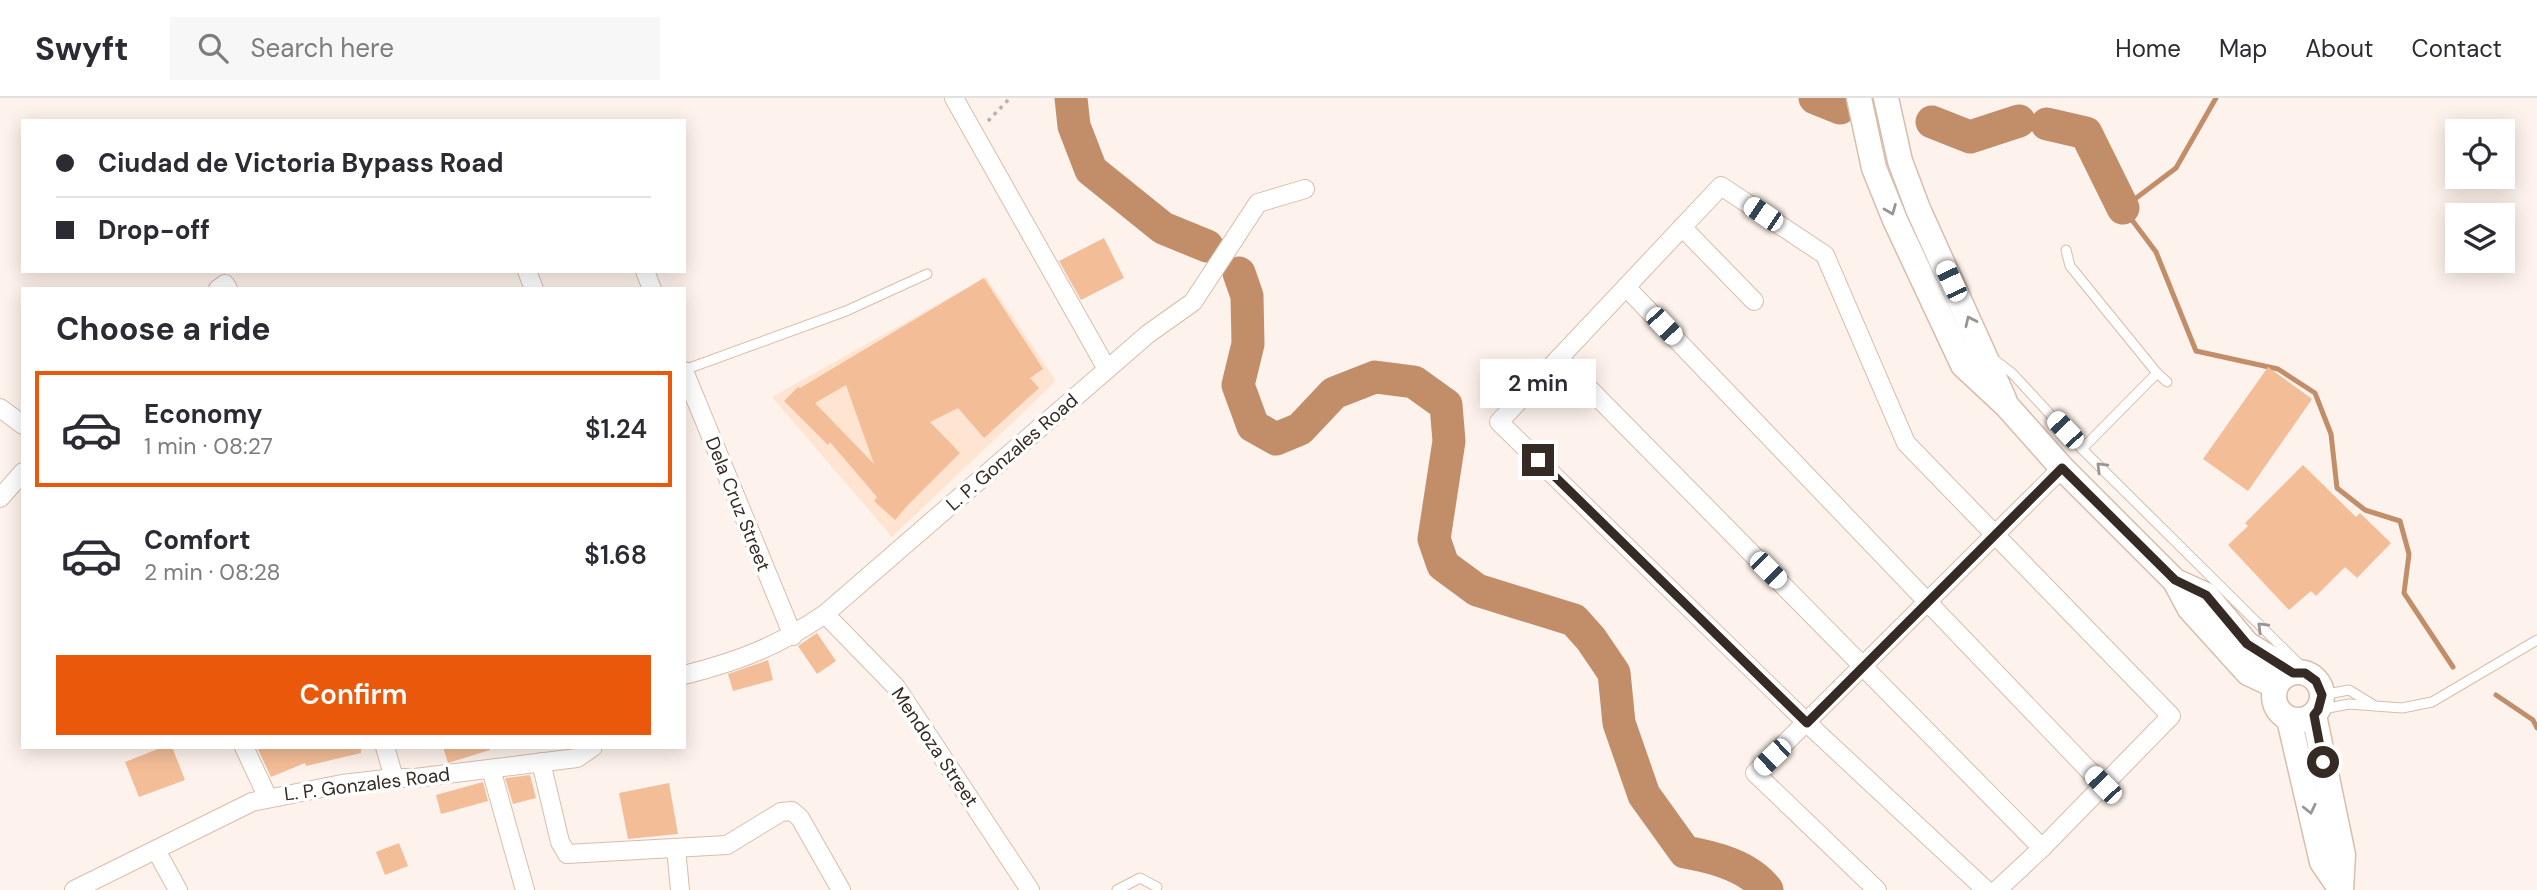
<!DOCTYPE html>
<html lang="en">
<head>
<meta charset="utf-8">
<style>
	:root { --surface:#fff; --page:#f7f7f7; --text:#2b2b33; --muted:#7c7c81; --line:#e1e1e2; --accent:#ea580c }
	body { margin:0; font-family:"DM Sans",sans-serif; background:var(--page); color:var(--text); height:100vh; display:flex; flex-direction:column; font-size:26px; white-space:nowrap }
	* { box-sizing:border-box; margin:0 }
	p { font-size:23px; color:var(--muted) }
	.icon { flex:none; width:38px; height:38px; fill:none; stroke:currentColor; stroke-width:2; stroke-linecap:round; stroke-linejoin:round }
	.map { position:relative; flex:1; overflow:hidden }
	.details { position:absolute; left:21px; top:189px; width:665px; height:462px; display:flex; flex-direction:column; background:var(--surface); border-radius:0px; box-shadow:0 4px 18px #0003 }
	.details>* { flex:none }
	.hud { position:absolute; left:21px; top:21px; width:665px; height:154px; border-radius:0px; box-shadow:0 4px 18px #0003; display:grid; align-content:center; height:154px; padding:0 35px; background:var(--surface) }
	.tools { position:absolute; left:2445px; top:21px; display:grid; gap:14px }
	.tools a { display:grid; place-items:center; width:70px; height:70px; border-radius:0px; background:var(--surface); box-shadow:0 4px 18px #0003; font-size:35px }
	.end { position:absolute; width:32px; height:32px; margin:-16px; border:9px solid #352b24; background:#fff; box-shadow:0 0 0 4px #fff }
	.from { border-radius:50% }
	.bubble { position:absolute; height:49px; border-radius:0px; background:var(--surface); box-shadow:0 4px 18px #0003; font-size:23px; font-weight:600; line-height:49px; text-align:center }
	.car { position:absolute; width:21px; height:42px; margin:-21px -10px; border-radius:9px; box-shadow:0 0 5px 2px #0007; background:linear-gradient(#fff 24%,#345 0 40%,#fff 0 76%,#345 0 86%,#fff 0) }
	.hud b { display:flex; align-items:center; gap:24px; height:66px; font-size:26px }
	.hud b+b { border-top:2px solid var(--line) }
	.hud i { width:18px; height:18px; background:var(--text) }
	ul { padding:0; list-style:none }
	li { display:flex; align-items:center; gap:21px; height:116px; margin:0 14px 10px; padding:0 21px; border:4px solid transparent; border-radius:0px }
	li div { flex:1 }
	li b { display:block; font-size:26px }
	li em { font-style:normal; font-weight:600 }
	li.selected { border-color:var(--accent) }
	li>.icon { width:63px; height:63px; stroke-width:1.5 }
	h2 { padding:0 35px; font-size:32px; line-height:84px }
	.action { display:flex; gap:14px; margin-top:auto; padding:14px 35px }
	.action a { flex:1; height:80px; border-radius:0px; background:var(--accent); color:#fff; font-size:28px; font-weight:600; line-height:80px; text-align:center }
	header { display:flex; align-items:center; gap:42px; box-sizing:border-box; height:98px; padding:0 35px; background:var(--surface); border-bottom:2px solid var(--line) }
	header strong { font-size:33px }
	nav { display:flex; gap:38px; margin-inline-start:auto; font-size:24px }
	.search { width:490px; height:63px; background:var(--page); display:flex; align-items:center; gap:18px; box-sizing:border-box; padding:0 24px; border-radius:0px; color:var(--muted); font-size:26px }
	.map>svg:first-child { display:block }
	.built { fill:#ffe4d1 }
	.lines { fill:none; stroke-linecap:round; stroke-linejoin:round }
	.stream { stroke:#c18e69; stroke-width:5 }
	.river { stroke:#c18e69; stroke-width:33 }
	.building { fill:#f3bd97; fill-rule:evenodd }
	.service-casing { stroke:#d7bdab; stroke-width:11 }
	.minor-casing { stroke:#d7bdab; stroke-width:20 }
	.secondary-casing { stroke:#d7bdab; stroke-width:27 }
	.path { stroke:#bbb1aa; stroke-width:3.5; stroke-dasharray:3.5 5; stroke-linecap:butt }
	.service { stroke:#fff; stroke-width:9 }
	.minor { stroke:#fff; stroke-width:18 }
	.secondary { stroke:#fff; stroke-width:24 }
	.oneway { stroke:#9a9592 }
	.route { stroke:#352b24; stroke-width:9 }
	.labels { text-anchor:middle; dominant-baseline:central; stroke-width:7; stroke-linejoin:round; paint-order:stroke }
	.street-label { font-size:19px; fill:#352b24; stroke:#fff }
</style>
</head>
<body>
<header>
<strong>Swyft</strong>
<div class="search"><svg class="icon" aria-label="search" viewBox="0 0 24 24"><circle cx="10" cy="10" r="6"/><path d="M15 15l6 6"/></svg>Search here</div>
<nav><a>Home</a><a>Map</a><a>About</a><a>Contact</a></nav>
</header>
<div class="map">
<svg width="2537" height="792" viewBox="0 0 2537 792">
	<rect width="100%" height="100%" fill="#fef3ec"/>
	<polygon class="built" points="986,179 1056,283 892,439 772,299"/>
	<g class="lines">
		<g class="stream">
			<polyline points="2216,0 2176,70 2123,110 2156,154 2196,253 2278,271 2315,295 2331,336 2337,390 2365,412 2400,423 2409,456 2404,495 2453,569"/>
			<polyline points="2496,597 2533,622 2537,630"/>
		</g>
		<g class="river">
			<polyline points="1071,0 1074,28 1091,72 1163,130 1207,148"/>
			<polyline points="1815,0 1840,10"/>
			<polyline points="1932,24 1970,39 2019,23"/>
			<polyline points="2047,26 2086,35 2123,110"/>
			<path d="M1239,175L1247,198L1248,246L1238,287L1253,328L1276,341L1300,331L1334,295L1375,279L1414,284L1446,307L1449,343L1434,441L1443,467L1477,492L1574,522L1591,541L1614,575L1619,625L1644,697L1685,754C1714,759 1749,768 1767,792"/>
		</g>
	</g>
	<g class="building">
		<polygon points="1104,140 1124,180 1081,202 1059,163"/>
		<path d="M984,180L1043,271L1030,280L1039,290L984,340L958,310L930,324L960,355L907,408L895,422L874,403L877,399L830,344L828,347L784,303L798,289L800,290ZM846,287L874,366L815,305Z"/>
		<polygon points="2268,269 2312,301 2248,393 2203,361"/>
		<polygon points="2303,367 2356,419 2360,415 2391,445 2357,480 2345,469 2316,498 2311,493 2289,512 2228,447 2248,428 2245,425"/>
		<polygon points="817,535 836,563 817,576 798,548"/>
		<polygon points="768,562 773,582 733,593 728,576"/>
		<polygon points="163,649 172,649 185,682 139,699 125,664"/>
		<polygon points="257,649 361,649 361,655 306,668 305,665 271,679"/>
		<polygon points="443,649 489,649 490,652 448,665"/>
		<polygon points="530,677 536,700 513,706 505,680"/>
		<polygon points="483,684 488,703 441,716 436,697"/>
		<polygon points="669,685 678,736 628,741 619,695"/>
		<polygon points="399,745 408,768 385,777 376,754"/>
	</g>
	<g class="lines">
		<defs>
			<g id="service">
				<polyline points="2066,152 2070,168 2157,275 2167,284"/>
				<polyline points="1995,262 2012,275 2082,351 2310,577"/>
				<polyline points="684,272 846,213 927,176"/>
				<polyline points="2082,351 2157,275"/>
				<polyline points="2322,597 2349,592 2372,606"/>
				<polyline points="2318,612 2349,606 2402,610 2432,604 2537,542"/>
				<polyline points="1117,792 1140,780 1157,789"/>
			</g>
			<g id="minor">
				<polyline points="954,0 1107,271"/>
				<polyline points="1682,129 1754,203"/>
				<polyline points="527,173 534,191"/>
				<polyline points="645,173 652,191"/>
				<polyline points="1626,189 2103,687"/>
				<polyline points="218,191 225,186 228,191"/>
				<polyline points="1559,260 2042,750"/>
				<polyline points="684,273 793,538"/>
				<polyline points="0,310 23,327"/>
				<polyline points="0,400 23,374"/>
				<polyline points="825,516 896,589 1030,792"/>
				<path d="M684,577C740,563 778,548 825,516L1148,236L1193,204L1258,105L1305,91"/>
				<polyline points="244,649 268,700"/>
				<polyline points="385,649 394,680"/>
				<polyline points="541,664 560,744 567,756 727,747 781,714 792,713 800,720 841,792"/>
				<polyline points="491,671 525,792"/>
				<polyline points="676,750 680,792"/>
				<polyline points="156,752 178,792"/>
				<polyline points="74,792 252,704 342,686 394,680 415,680 577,660 593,649"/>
				<polyline points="1877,792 1755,675 2062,370"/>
				<polyline points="1986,792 1807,625 1499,324 1721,88 1825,157 1906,345 2171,618 2042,750 1997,792"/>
			</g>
			<g id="secondary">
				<polyline points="1859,0 1874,70 1895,122 1963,267 2007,308 2062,370 2175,483 2190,511 2248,575 2276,588"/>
				<polyline points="1886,0 1900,63 1918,111 2004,301"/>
				<polyline points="2175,483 2206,497 2247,546 2293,574"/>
				<circle cx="2298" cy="598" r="24"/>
				<polyline points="2314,617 2343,757 2341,792"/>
				<polyline points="2289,621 2322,764 2340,790"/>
			</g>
		</defs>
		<use href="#service" class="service-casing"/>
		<use href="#minor" class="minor-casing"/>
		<use href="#secondary" class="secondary-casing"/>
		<polyline class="path" points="988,23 1010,0"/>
		<use href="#service" class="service"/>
		<use href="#minor" class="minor"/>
		<use href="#secondary" class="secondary"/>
	</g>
	<defs><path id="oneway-chevron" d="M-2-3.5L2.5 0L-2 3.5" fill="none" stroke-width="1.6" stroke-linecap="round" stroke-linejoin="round" transform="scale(1.75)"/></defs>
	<g class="oneway">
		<use href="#oneway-chevron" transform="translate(1891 112) rotate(68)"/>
		<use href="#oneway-chevron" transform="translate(1970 223) rotate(-115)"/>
		<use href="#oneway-chevron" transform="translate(2101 369) rotate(-135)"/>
		<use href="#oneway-chevron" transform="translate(2262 529) rotate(-135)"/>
		<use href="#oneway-chevron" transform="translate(2310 711) rotate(77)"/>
	</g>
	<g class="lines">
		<polyline class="route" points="1538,362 1807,625 2062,370 2175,482 2206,497 2247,546 2293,575 2305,575 2316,583 2322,597 2318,612 2314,617 2323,664"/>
	</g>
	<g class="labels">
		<g class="street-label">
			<text transform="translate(1012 354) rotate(-41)">L. P. Gonzales Road</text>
			<text transform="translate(738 406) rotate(68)">Dela Cruz Street</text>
			<text transform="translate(935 649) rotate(56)">Mendoza Street</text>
			<text transform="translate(367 686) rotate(-7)">L. P. Gonzales Road</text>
		</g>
	</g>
</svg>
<div class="tools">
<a><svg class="icon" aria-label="locate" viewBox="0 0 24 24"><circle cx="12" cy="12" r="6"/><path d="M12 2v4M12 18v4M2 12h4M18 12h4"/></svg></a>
<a><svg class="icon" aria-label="layers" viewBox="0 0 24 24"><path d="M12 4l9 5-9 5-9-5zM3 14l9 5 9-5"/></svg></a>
</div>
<i class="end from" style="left:2323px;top:664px"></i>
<i class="end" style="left:1538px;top:362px"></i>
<div class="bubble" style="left:1480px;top:261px;width:116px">2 min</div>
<i class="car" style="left:1763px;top:116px;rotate:304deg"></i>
<i class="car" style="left:1951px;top:183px;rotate:335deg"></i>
<i class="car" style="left:1664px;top:228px;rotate:137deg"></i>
<i class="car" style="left:2065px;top:332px;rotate:317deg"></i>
<i class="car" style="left:1768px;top:472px;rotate:135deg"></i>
<i class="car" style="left:1772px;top:659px;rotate:226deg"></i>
<i class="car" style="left:2103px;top:687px;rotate:316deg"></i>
<div class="hud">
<b><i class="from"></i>Ciudad de Victoria Bypass Road</b>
<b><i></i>Drop-off</b>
</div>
<section class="details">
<h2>Choose a ride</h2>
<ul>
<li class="selected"><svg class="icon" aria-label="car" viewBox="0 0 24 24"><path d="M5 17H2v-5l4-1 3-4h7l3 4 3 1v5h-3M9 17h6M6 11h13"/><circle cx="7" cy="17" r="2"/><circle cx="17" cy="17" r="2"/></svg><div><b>Economy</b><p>1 min · 08:27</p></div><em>$1.24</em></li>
<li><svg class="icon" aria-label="car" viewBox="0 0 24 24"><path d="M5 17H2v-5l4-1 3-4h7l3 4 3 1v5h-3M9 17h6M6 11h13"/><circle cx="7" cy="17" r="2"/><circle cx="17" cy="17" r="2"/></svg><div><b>Comfort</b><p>2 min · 08:28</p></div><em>$1.68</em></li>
</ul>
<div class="action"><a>Confirm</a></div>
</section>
</div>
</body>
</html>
